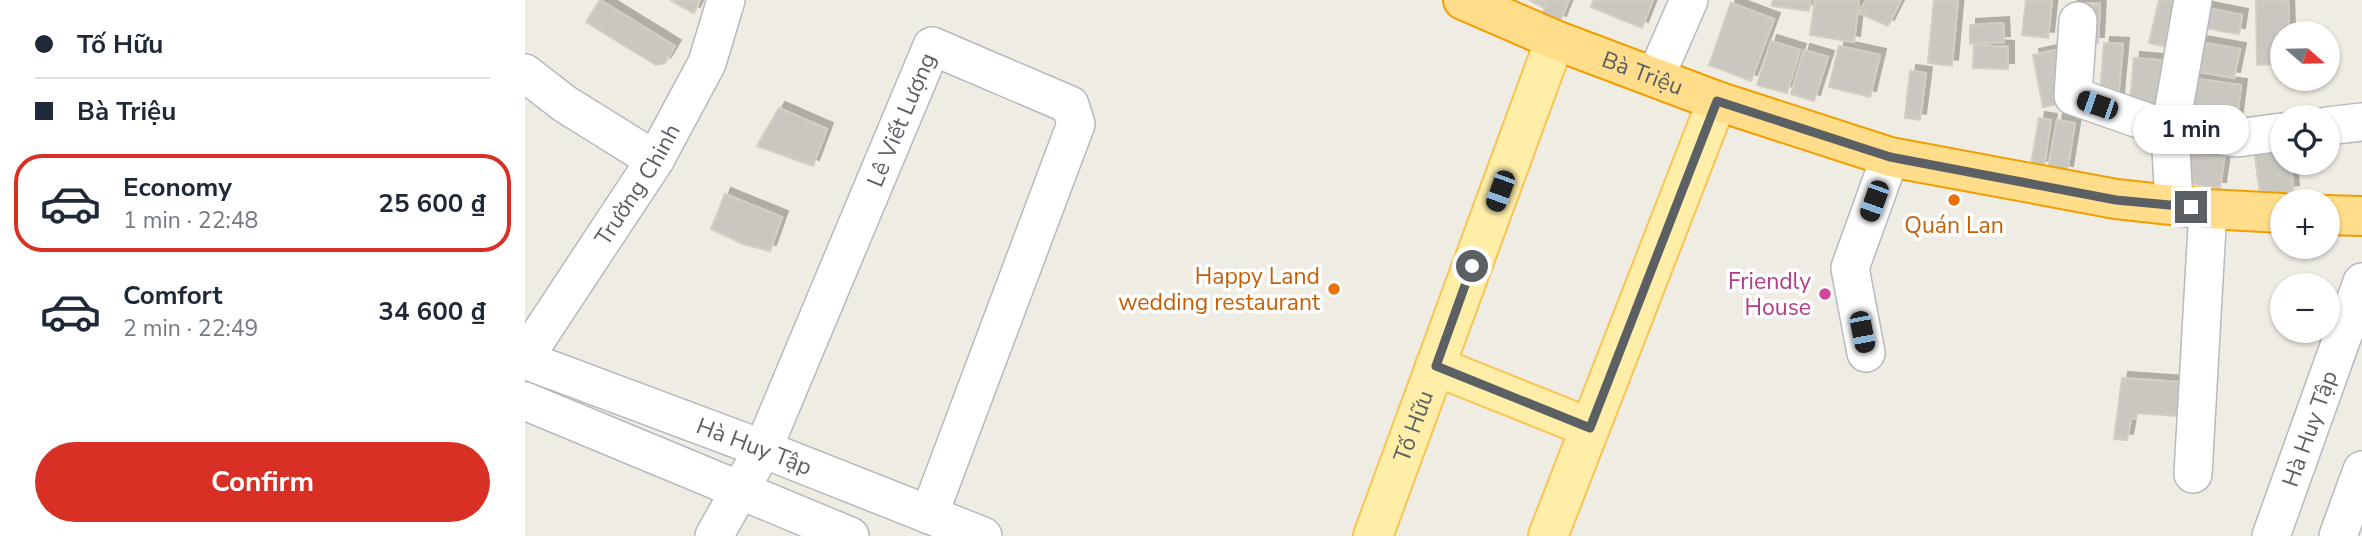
<!DOCTYPE html>
<html lang="en">
<head>
<meta charset="utf-8">
<style>
	:root { --surface:#fff; --page:#f6f6f7; --text:#1f2937; --muted:#747a83; --line:#e0e1e3; --accent:#d93025 }
	body { margin:0; font-family:"Nunito Sans",sans-serif; background:var(--page); color:var(--text); height:100vh; display:flex; flex-direction:column; font-size:26px; white-space:nowrap }
	* { box-sizing:border-box; margin:0 }
	p { font-size:23px; color:var(--muted) }
	.icon { flex:none; width:38px; height:38px; fill:none; stroke:currentColor; stroke-width:2; stroke-linecap:round; stroke-linejoin:round }
	.map { position:relative; flex:1; overflow:hidden }
	.panel { display:flex; flex-direction:column; background:var(--surface); width:525px }
	.panel>* { flex:none }
	.top-card { display:grid; align-content:center; height:154px; padding:0 35px; background:var(--surface) }
	.needle { width:46px; rotate:110deg }
	.buttons { position:absolute; left:1745px; top:21px; display:grid; gap:14px }
	.buttons a { display:grid; place-items:center; width:70px; height:70px; border-radius:50%; background:var(--surface); box-shadow:0 2px 5px #0004; font-size:35px }
	.end { position:absolute; width:32px; height:32px; margin:-16px; border:9px solid #5b6065; background:#fff; box-shadow:0 0 0 4px #fff }
	.from { border-radius:50% }
	.bubble { position:absolute; height:49px; border-radius:24px; background:var(--surface); box-shadow:0 2px 5px #0004; font-size:23px; font-weight:700; line-height:49px; text-align:center }
	.car { position:absolute; width:21px; height:42px; margin:-21px -10px; border-radius:9px; box-shadow:0 0 5px 2px #0007; background:linear-gradient(#222 24%,#8ab4d8 0 40%,#222 0 76%,#8ab4d8 0 86%,#222 0) }
	.top-card b { display:flex; align-items:center; gap:24px; height:66px; font-size:26px }
	.top-card b+b { border-top:2px solid var(--line) }
	.top-card i { width:18px; height:18px; background:var(--text) }
	ul { padding:0; list-style:none }
	li { display:flex; align-items:center; gap:21px; height:98px; margin:0 14px 10px; padding:0 21px; border:4px solid transparent; border-radius:28px }
	li div { flex:1 }
	li b { display:block; font-size:26px }
	li em { font-style:normal; font-weight:700 }
	li.active { border-color:var(--accent) }
	li>.icon { width:63px; height:63px; stroke-width:1.5 }
	.action { display:flex; gap:14px; margin-top:auto; padding:14px 35px }
	.action a { flex:1; height:80px; border-radius:42px; background:var(--accent); color:#fff; font-size:28px; font-weight:700; line-height:80px; text-align:center }
	main { display:flex; flex:1; min-height:0 }
	.map>svg:first-child { display:block }
	.building { fill:#cac6c0; stroke:#d4cdc1; stroke-width:2; filter:url(#shadow) }
	.lines { fill:none; stroke-linecap:round; stroke-linejoin:round }
	.minor-casing { stroke:#b6b9be; stroke-width:40 }
	.major-casing { stroke:#f8c453; stroke-width:42 }
	.highway-casing { stroke:#f29e00; stroke-width:42 }
	.minor { stroke:#fff; stroke-width:37 }
	.major { stroke:#ffeea8; stroke-width:38 }
	.highway { stroke:#ffdd8a; stroke-width:38 }
	.route { stroke:#5b6065; stroke-width:9 }
	.food-dot { fill:#e8710a; stroke:#fff; stroke-width:2.5 }
	.hotel-dot { fill:#d1479c; stroke:#fff; stroke-width:2.5 }
	.labels { text-anchor:middle; dominant-baseline:central; stroke-width:7; stroke-linejoin:round; paint-order:stroke }
	.street-label { font-size:23px; fill:#5b6065; stroke:#fff }
	.food-label { font-size:23px; fill:#c56008; stroke:#fff }
	.hotel-label { font-size:23px; fill:#b23c85; stroke:#fff; text-anchor:end }
</style>
</head>
<body>
<main>
<section class="panel">
<div class="top-card">
<b><i class="from"></i>Tố Hữu</b>
<b><i></i>Bà Triệu</b>
</div>
<ul>
<li class="active"><svg class="icon" aria-label="car" viewBox="0 0 24 24"><path d="M5 17H2v-5l4-1 3-4h7l3 4 3 1v5h-3M9 17h6M6 11h13"/><circle cx="7" cy="17" r="2"/><circle cx="17" cy="17" r="2"/></svg><div><b>Economy</b><p>1 min · 22:48</p></div><em>25 600 ₫</em></li>
<li><svg class="icon" aria-label="car" viewBox="0 0 24 24"><path d="M5 17H2v-5l4-1 3-4h7l3 4 3 1v5h-3M9 17h6M6 11h13"/><circle cx="7" cy="17" r="2"/><circle cx="17" cy="17" r="2"/></svg><div><b>Comfort</b><p>2 min · 22:49</p></div><em>34 600 ₫</em></li>
</ul>
<div class="action"><a>Confirm</a></div>
</section>
<div class="map">
<svg width="1837" height="536" viewBox="0 0 1837 536">
	<defs>
		<filter id="shadow"><feDropShadow dx="6" dy="-6" stdDeviation="0" flood-color="#0004"/></filter>
	</defs>
	<rect width="100%" height="100%" fill="#efece3"/>
	<g class="building">
		<polygon points="75,0 150,46 140,63 131,65 61,22"/>
		<polygon points="145,0 175,0 169,13"/>
		<polygon points="1004,0 1023,0 1020,8"/>
		<polygon points="1023,0 1044,0 1035,22 1017,15"/>
		<polygon points="1069,0 1128,0 1117,28 1066,7"/>
		<polygon points="1248,0 1286,0 1284,11 1247,6"/>
		<polygon points="1290,0 1334,0 1329,42 1285,35"/>
		<polygon points="1341,0 1376,0 1363,26 1334,13"/>
		<polygon points="1409,0 1433,0 1427,66 1403,63"/>
		<polygon points="1501,0 1527,0 1523,38 1497,35"/>
		<polygon points="1634,0 1658,0 1646,48 1624,43"/>
		<polygon points="1731,0 1763,0 1764,33 1757,33 1757,64 1732,65"/>
		<polygon points="1206,3 1249,19 1226,81 1184,65"/>
		<polygon points="1547,3 1575,4 1573,43 1545,42"/>
		<polygon points="1672,6 1717,15 1714,34 1668,26"/>
		<polygon points="1478,23 1479,42 1445,44 1445,25"/>
		<polygon points="1664,40 1715,49 1709,78 1658,69"/>
		<polygon points="1246,41 1275,50 1262,93 1232,85"/>
		<polygon points="1579,43 1598,44 1592,110 1574,109"/>
		<polygon points="1449,45 1483,47 1483,69 1448,68"/>
		<polygon points="1314,46 1355,55 1345,97 1304,87"/>
		<polygon points="1536,49 1546,101 1518,107 1508,55"/>
		<polygon points="1279,50 1303,57 1289,101 1266,94"/>
		<polygon points="1609,58 1643,61 1638,117 1604,114"/>
		<polygon points="1385,71 1401,73 1395,120 1380,118"/>
		<polygon points="1665,78 1716,85 1710,133 1659,125"/>
		<polygon points="254,108 302,129 288,166 232,146"/>
		<polygon points="1514,118 1526,120 1519,167 1506,165"/>
		<polygon points="1532,120 1550,123 1542,172 1523,169"/>
		<polygon points="1757,132 1757,163 1766,163 1768,191 1735,195 1728,141"/>
		<polygon points="1660,133 1702,139 1695,188 1653,182"/>
		<polygon points="200,194 257,217 245,251 218,244 186,229"/>
		<polygon points="1597,378 1654,382 1652,416 1612,413 1611,419 1606,419 1602,440 1589,439"/>
	</g>
	<g class="lines">
		<defs>
			<g id="minor">
				<polyline points="1553,21 1548,96 1645,130 1712,138 1757,132"/>
				<polyline points="0,73 40,104 130,160"/>
				<polyline points="1130,78 1164,0"/>
				<polyline points="1802,126 1837,122"/>
				<polyline points="1649,205 1645,130 1668,0"/>
				<polyline points="1341,353 1325,268 1365,157"/>
				<path id="s1" d="M0,357L130,160L182,63L201,0"/>
				<path id="s2" d="M0,360L238,449L458,536"/>
				<polyline points="0,401 325,536"/>
				<polyline points="1668,474 1683,209"/>
				<path id="s3" d="M189,536L238,449L407,46L545,105L551,124L404,515"/>
				<path id="s4" d="M1746,536L1837,282"/>
				<polyline points="1813,536 1837,470"/>
			</g>
			<g id="major">
				<polyline points="910,366 1065,428"/>
				<path id="s5" d="M848,536L1030,40"/>
				<polyline points="1023,536 1192,101"/>
			</g>
			<g id="highway">
				<path id="s6" d="M938,0L1030,40L1192,101L1365,157L1591,199L1683,209L1757,213"/>
				<polyline points="1802,215 1837,216"/>
			</g>
		</defs>
		<use href="#minor" class="minor-casing"/>
		<use href="#major" class="major-casing"/>
		<use href="#highway" class="highway-casing"/>
		<use href="#minor" class="minor"/>
		<use href="#major" class="major"/>
		<use href="#highway" class="highway"/>
	</g>
	<g class="lines">
		<polyline class="route" points="947,266 911,366 1065,428 1192,101 1365,157 1591,200 1666,207"/>
	</g>
	<g class="food-dot">
		<circle cx="1429" cy="200" r="7"/>
		<circle cx="809" cy="289" r="7"/>
	</g>
	<circle class="hotel-dot" cx="1300" cy="294" r="7"/>
	<g class="labels">
		<g class="street-label">
			<text stroke="none"><textPath href="#s6" startOffset="194">Bà Triệu</textPath></text>
			<text stroke="none"><textPath href="#s3" startOffset="457">Lê Viết Lượng</textPath></text>
			<text stroke="none"><textPath href="#s1" startOffset="206">Trường Chinh</textPath></text>
			<text stroke="none"><textPath href="#s5" startOffset="117">Tố Hữu</textPath></text>
			<text stroke="none"><textPath href="#s4" startOffset="114">Hà Huy Tập</textPath></text>
			<text stroke="none"><textPath href="#s2" startOffset="245">Hà Huy Tập</textPath></text>
		</g>
		<g class="food-label">
			<text x="1429" y="225">Quán Lan</text>
			<text x="795" y="276" text-anchor="end">Happy Land<tspan x="795" dy="26">wedding restaurant</tspan></text>
		</g>
		<g class="hotel-label">
			<text x="1286" y="281">Friendly<tspan x="1286" dy="26">House</tspan></text>
		</g>
	</g>
</svg>
<div class="buttons">
<a><svg class="needle" viewBox="-14 -14 28 28"><path d="M0-13l5 13h-10z" fill="#e53935"/><path d="M0 13l5-13h-10z" fill="#747a83"/></svg></a>
<a><svg class="icon" aria-label="locate" viewBox="0 0 24 24"><circle cx="12" cy="12" r="6"/><path d="M12 2v4M12 18v4M2 12h4M18 12h4"/></svg></a>
<a>+</a>
<a>−</a>
</div>
<i class="end from" style="left:947px;top:266px"></i>
<i class="end" style="left:1666px;top:207px"></i>
<div class="bubble" style="left:1608px;top:105px;width:116px">1 min</div>
<i class="car" style="left:1572px;top:105px;rotate:289deg"></i>
<i class="car" style="left:975px;top:191px;rotate:200deg"></i>
<i class="car" style="left:1349px;top:201px;rotate:200deg"></i>
<i class="car" style="left:1337px;top:332px;rotate:169deg"></i>
</div>
</main>
</body>
</html>
